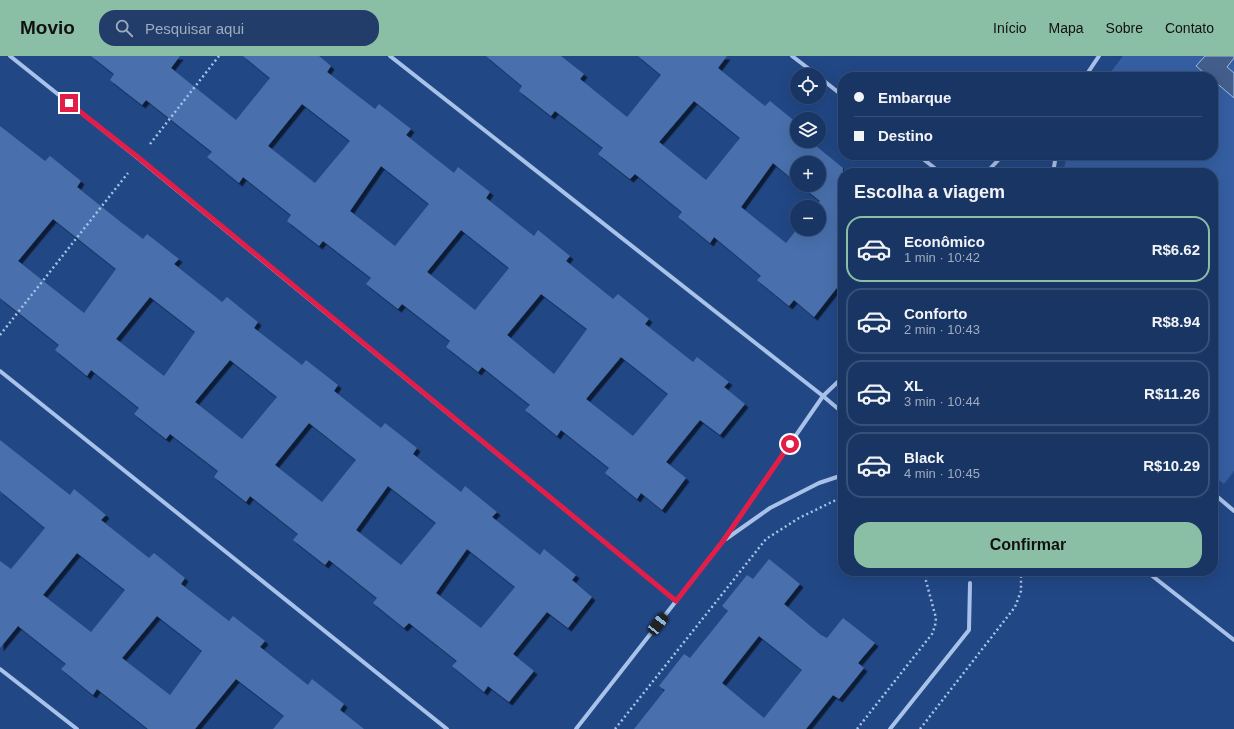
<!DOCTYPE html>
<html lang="pt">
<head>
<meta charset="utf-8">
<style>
	:root { --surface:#193564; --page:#223d6a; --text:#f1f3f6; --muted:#9fabbf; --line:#375078; --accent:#8abfa5 }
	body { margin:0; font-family:Arial,sans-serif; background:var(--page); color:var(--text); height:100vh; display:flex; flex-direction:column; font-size:15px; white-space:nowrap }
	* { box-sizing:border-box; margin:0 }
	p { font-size:13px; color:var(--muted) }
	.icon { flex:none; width:22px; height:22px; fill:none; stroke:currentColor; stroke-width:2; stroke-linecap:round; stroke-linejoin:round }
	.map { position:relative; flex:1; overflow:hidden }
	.panel { position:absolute; left:838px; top:112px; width:380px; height:408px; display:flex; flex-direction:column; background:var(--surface); border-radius:16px; box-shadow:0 4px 16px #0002,0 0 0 1px var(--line) }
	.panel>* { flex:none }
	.hud { position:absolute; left:838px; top:16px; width:380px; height:88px; border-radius:16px; box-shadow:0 4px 16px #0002,0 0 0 1px var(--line); display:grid; align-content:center; height:88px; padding:0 16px; background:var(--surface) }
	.buttons { position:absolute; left:790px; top:12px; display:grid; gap:8px }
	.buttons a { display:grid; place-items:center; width:36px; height:36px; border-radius:50%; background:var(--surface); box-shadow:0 4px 16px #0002,0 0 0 1px var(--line); font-size:20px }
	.end { position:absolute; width:18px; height:18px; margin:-9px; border:5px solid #e11d48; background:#fff; box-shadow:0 0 0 2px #fff }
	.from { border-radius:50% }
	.car { position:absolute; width:12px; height:24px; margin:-12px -6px; border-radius:5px; box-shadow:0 0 3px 1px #0007; background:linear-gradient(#222 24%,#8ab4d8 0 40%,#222 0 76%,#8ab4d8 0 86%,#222 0) }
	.hud b { display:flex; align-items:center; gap:14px; height:38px; font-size:15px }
	.hud b+b { border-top:1px solid var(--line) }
	.hud i { width:10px; height:10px; background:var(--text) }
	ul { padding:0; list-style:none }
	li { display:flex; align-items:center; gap:12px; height:66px; margin:0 8px 6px; padding:0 8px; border:2px solid var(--line); border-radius:16px }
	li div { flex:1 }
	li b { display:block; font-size:15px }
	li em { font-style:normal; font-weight:600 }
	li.current { border-color:var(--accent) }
	li>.icon { width:36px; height:36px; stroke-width:1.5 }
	h2 { padding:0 16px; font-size:18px; line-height:48px }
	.action { display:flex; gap:8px; margin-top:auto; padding:8px 16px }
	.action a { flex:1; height:46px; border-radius:16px; background:var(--accent); color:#111; font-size:16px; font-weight:600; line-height:46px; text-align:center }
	header { display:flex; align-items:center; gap:24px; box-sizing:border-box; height:56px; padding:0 20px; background:var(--accent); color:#111 }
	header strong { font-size:19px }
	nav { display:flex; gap:22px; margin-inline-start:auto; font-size:14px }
	.search { width:280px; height:36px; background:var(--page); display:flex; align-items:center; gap:10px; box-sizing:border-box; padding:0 14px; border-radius:16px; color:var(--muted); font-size:15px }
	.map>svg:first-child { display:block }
	.green { fill:#355fa2 }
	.water { fill:#435e8b; stroke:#9dbcea }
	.building { fill:#4970ad; fill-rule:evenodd; filter:url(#shadow) }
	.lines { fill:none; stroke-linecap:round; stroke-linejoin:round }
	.path { stroke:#a9c2e9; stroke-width:2.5; stroke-dasharray:2 3; stroke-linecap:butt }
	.minor { stroke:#a9c2e9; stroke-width:4 }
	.route { stroke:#e11d48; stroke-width:5 }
</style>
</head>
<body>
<header>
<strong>Movio</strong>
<div class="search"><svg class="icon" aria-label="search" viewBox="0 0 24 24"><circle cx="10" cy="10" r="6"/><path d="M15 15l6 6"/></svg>Pesquisar aqui</div>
<nav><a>Início</a><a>Mapa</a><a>Sobre</a><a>Contato</a></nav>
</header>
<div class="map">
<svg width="1234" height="673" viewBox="0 0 1234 673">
	<defs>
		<filter id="shadow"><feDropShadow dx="3.5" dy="3.5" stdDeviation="0" flood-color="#0009"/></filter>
	</defs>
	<rect width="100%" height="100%" fill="#214785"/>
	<polygon class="green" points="1123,0 1234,0 1234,415 1224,428 1213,420 1213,117 1063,117 1067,99 1213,99 1213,21 1107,21"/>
	<polygon class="water" points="1205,0 1234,0 1234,2 1227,11 1234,17 1234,42 1213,24 1213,21 1209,21 1196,10"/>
	<g class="building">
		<path d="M91,0H180L171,12L236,64L270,22L243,0H319L331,10L327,16L375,53L379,48L411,73L406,79L454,117L458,111L490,136L486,142L534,180L538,174L570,200L566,205L613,243L618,238L649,263L645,268L693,306L697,301L729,326L724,331L745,348L720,379L700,364L666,406L686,422L662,454L641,437L637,443L605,417L609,412L561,374L557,380L525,354L530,349L482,311L478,316L446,291L450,285L402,248L398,253L366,228L371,222L323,185L319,190L287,165L291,159L243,121L239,127L207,101L212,96L146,44L142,49L110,24L114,18ZM302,48L350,85L315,127L268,90ZM381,110L429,148L395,190L350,155ZM461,174L509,212L475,254L427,216ZM541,238L587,273L554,318L507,279ZM621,301L668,338L633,380L586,343Z"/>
		<path d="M486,0H561L584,18L580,23L627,61L661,19L638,0H727L718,12L765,50L770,45L797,67V85H810L843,112V224L814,261L794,244L789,250L757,224L761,220L714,181L710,187L678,161L682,156L635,118L630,123L598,98L603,92L555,55L551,60L519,35L522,30ZM694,45L740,82L706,124L659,86ZM773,107L797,127V107H819V129H800L820,145L815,151H819V173H797L786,187L741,151Z"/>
		<path d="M0,70L45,105L50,100L81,125L77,131L122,167L143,183L147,178L179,203L174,208L222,246L227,241L258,266L254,272L302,309L306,304L338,329L334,335L381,372L385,367L417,392L413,398L461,436L465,430L497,456L492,461L540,499L544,493L576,519L572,524L592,541L568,572L547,556L513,598L534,615L509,646L488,630L484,636L452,610L457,605L409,567L404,572L373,547L377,542L329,504L325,509L293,484L298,478L250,440L246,446L214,421L218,415L170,378L166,383L134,358L139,352L91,314L87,320L55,294L59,289L0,242ZM53,163L116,213L84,257L18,205ZM150,241L195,276L164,320L116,283ZM230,304L277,341L242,383L195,346ZM309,367L356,404L322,446L275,409ZM388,430L436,467L401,509L356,474ZM467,493L515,531L481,572L436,537Z"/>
		<path d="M0,384L70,439L74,433L106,459L101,464L149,502L154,497L185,522L181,528L229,565L233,560L265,585L260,591L308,629L312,623L344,648L340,654L364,673H273L284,660L236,623L195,673H148L97,633L93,639L61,613L66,608L18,570L0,592V505L11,513L45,472L0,435ZM77,497L125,534L91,576L43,539ZM157,560L202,595L170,639L122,602Z"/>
		<path d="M769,503L800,528L784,548L821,579L827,582L843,562L875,587L858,607L864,612L839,643L833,639L806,673H634L665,634L659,630L684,598L690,602L728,555L722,550L747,519L753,523ZM759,580L802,614L764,662L722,627Z"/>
	</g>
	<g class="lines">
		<g class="path">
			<polyline points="150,88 219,0"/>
			<polyline points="0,279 128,117"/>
			<polyline points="615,673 766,483 799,462 840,442"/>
			<polyline points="857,673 932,578 935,570 936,562 926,525 928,515"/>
			<polyline points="920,673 1015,551 1021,535 1021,515"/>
		</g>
		<g class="minor">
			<polyline points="10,0 139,103 676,545"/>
			<polyline points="390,0 823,340 843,357"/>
			<polyline points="792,0 817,19"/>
			<polyline points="819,21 843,40"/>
			<polyline points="1085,21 1099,0"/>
			<polyline points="918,99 941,117"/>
			<polyline points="986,117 1003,99"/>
			<polyline points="1053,117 1056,99"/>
			<polyline points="0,315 447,673"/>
			<polyline points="1213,437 1234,455"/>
			<polyline points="726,483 770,452 819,427 843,419"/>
			<polyline points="1146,515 1234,584"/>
			<polyline points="0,613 77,673"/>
			<polyline points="576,673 723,485 823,340 843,321"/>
			<polyline points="890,673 969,574 970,527"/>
		</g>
	</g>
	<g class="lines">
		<polyline class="route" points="69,47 139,102 676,545 723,485 790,388"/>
	</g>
</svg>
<div class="buttons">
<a><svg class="icon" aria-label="locate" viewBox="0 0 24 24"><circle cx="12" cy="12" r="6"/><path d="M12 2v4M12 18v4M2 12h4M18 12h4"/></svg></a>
<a><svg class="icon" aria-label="layers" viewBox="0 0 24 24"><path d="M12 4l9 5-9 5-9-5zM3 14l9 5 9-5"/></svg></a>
<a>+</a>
<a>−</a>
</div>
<i class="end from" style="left:790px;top:388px"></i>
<i class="end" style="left:69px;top:47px"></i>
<i class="car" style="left:658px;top:568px;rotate:38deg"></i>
<div class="hud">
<b><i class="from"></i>Embarque</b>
<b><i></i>Destino</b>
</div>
<section class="panel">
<h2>Escolha a viagem</h2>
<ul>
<li class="current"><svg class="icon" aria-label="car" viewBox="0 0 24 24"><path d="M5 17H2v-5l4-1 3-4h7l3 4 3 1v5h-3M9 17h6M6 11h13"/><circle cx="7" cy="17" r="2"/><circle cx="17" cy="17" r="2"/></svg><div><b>Econômico</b><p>1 min · 10:42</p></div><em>R$6.62</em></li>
<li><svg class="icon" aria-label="car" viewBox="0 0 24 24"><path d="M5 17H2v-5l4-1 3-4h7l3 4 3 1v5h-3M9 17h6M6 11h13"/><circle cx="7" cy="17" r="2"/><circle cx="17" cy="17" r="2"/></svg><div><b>Conforto</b><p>2 min · 10:43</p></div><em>R$8.94</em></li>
<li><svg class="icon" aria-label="car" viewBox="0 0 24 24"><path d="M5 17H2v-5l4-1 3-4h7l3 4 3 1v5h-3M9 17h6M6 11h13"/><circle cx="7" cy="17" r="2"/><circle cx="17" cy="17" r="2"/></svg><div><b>XL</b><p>3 min · 10:44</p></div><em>R$11.26</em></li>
<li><svg class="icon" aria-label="car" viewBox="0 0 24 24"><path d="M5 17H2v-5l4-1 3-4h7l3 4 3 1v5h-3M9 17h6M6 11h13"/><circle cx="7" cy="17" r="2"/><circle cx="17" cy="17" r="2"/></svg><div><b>Black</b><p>4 min · 10:45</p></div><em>R$10.29</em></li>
</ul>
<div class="action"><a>Confirmar</a></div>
</section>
</div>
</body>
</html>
